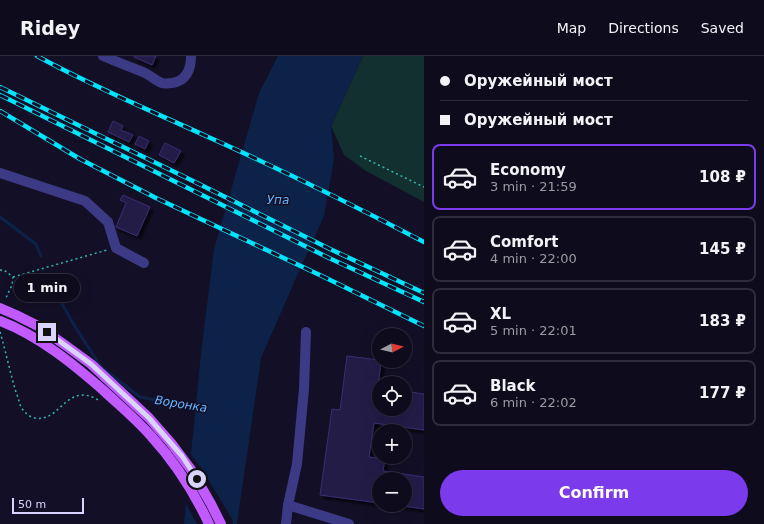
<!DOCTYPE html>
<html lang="en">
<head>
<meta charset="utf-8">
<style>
	:root { --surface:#0e0b1c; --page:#171425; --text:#f1f3f6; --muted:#9b9ba3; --line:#2e2b3b; --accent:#7c3aed }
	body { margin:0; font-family:"DejaVu Sans",sans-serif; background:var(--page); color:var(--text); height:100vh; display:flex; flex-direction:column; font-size:15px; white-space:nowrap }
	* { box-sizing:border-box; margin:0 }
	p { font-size:13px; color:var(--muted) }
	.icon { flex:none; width:22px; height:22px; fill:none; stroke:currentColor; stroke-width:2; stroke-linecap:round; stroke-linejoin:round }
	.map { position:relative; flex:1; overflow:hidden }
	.sheet { display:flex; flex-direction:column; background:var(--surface); width:340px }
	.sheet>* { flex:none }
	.hud { display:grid; align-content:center; height:88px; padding:0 16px; background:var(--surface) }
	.needle { width:26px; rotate:83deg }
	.controls { position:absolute; left:372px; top:272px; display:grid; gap:8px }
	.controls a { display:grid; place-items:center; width:40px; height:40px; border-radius:50%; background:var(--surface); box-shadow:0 4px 16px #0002,0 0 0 1px var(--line); font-size:20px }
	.scale { position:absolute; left:12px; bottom:10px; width:72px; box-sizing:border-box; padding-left:4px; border:2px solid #d9d4ff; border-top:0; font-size:11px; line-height:14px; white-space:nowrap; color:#d9d4ff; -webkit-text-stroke:3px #130f26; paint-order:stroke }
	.end { position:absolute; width:18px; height:18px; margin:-9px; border:5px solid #d9d4ff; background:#111; box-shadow:0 0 0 2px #111 }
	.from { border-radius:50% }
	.bubble { position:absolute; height:28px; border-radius:14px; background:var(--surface); box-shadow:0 4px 16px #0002,0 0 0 1px var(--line); font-size:13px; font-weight:800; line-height:28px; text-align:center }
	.hud b { display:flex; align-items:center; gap:14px; height:38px; font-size:15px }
	.hud b+b { border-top:1px solid var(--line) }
	.hud i { width:10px; height:10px; background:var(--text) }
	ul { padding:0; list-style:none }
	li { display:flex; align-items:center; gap:12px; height:66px; margin:0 8px 6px; padding:0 8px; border:2px solid var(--line); border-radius:8px }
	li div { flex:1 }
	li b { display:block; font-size:15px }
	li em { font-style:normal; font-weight:800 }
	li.on { border-color:var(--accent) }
	li>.icon { width:36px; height:36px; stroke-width:1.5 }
	.button { display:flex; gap:8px; margin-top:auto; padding:8px 16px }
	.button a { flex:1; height:46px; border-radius:24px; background:var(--accent); color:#fff; font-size:16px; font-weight:800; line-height:46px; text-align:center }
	header { display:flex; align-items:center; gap:24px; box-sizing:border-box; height:56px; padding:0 20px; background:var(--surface); border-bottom:1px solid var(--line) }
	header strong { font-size:19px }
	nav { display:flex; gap:22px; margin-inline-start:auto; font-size:14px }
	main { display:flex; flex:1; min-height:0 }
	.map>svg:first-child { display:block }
	.green { fill:#12302f }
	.water { fill:#0c2248 }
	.pier { fill:#130f26 }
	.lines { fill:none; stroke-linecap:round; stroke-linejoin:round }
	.stream { stroke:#0c2248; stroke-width:3 }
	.building { fill:#241b47; stroke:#3b2d73; filter:url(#shadow) }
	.path { stroke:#2fb8b0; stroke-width:1.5; stroke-dasharray:2 3; stroke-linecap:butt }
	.minor { stroke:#3d3a85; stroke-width:10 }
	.rail-casing { stroke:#00e5ff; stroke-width:4.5 }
	.rail { stroke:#130f26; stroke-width:3; stroke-dasharray:9; stroke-linecap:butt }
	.major-bridge { stroke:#c25bff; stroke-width:10 }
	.route { stroke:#d9d4ff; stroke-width:5 }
	.labels { text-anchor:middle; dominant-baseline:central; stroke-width:3; stroke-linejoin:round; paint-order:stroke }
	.water-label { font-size:12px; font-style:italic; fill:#62b6ff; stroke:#130f26 }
</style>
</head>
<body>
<header>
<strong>Ridey</strong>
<nav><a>Map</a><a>Directions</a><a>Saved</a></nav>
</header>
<main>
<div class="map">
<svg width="424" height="468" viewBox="0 0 424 468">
	<defs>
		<filter id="shadow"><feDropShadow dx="3.5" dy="3.5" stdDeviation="1" flood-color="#0009"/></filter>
	</defs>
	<rect width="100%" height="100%" fill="#130f26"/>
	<polygon class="green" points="363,0 424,0 424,146 366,115 344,99 331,70"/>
	<polygon class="water" points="278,0 363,0 331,70 334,103 324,160 296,222 261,302 237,468 184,468 201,297 214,193 259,37"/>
	<polygon class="pier" points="189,396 202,413 232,463 233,468 197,468 184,444"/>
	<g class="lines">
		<g class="stream">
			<polyline points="0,161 36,188 41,200"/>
			<polyline points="51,224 56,237 74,269 101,311 140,341 199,352"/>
		</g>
	</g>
	<g class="building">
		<polygon points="134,0 156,0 152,9 134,1"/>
		<polygon points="113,65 123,70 121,74 133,79 129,86 108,76"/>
		<polygon points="139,80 149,85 145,93 135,88"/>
		<polygon points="165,87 181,95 174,107 159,99"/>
		<polygon points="123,139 150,151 137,180 116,171 126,147 120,144"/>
		<polygon points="347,300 379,304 379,305 381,305 378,332 379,332 379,353 405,353 405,335 424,338 424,374 374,367 369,401 385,403 383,415 424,421 424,453 397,449 405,449 405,423 379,423 379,447 320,439 332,353 340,354"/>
	</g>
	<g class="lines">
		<g class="path">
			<polyline points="360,100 424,131"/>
			<polyline points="0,214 4,214 13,221 12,229 5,244"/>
			<polyline points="13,221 107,194"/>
			<path d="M0,276C6,296 10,317 16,336C18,341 19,346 21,351C24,356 29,361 35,362C56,366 63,339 83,339C89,339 95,342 100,345"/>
		</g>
		<g class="minor">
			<path d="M103,0C117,6 130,11 143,16C150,19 156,25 162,27C165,28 169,27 172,27C186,25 191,14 191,0"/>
			<polyline points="0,117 85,145 108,166 116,192 144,207"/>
			<polyline points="288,449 349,468"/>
			<polyline points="286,468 288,449 297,408 304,333 306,276"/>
		</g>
		<defs>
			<g id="rail">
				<path d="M37,0C92,30 149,54 206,80C280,113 353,149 424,186"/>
				<polyline points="0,31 191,124 330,193 424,237"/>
				<polyline points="0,39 329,202 424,246"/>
				<polyline points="0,55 80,103 156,142 324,221 424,270"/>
			</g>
		</defs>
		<use href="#rail" class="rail-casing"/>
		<use href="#rail" class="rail"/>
		<g class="major-bridge">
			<polyline points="0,252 16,259 38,270 65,289 91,308 149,362 171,387 192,415 211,448 221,468"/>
			<path d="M0,265C39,280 72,307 103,334C119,349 136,363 151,380C175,406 194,436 209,468"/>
		</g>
	</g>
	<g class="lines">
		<polyline class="route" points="47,276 91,308 149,362 182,400 197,423"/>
	</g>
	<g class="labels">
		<g class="water-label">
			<text x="278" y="144">Упа</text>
			<text transform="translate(181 348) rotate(9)">Воронка</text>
		</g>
	</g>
</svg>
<div class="controls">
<a><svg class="needle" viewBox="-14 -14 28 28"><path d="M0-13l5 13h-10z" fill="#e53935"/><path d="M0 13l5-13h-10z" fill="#9b9ba3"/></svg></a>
<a><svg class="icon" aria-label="locate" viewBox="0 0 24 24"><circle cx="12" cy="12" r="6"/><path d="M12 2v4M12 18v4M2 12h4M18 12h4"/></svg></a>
<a>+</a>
<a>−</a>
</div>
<div class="scale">50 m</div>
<i class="end from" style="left:197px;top:423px"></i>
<i class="end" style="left:47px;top:276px"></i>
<div class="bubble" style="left:14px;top:218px;width:66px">1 min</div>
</div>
<section class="sheet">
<div class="hud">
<b><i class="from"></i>Оружейный мост</b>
<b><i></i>Оружейный мост</b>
</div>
<ul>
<li class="on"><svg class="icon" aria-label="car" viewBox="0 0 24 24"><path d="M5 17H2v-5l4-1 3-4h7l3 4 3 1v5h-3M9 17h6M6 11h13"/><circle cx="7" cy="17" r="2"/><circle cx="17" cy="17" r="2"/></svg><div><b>Economy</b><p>3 min · 21:59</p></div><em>108 ₽</em></li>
<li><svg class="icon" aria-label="car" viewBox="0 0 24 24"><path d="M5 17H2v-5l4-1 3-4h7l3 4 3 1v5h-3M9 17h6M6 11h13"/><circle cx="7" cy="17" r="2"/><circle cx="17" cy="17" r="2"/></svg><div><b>Comfort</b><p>4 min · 22:00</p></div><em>145 ₽</em></li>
<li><svg class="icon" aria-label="car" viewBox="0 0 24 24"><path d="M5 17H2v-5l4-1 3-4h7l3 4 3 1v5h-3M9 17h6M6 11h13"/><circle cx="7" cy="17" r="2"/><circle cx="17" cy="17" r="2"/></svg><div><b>XL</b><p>5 min · 22:01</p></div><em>183 ₽</em></li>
<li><svg class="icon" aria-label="car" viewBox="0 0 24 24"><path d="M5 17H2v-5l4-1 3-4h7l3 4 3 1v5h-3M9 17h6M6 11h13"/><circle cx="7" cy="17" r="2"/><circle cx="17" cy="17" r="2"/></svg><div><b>Black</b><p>6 min · 22:02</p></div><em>177 ₽</em></li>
</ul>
<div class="button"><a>Confirm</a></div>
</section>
</main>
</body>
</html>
